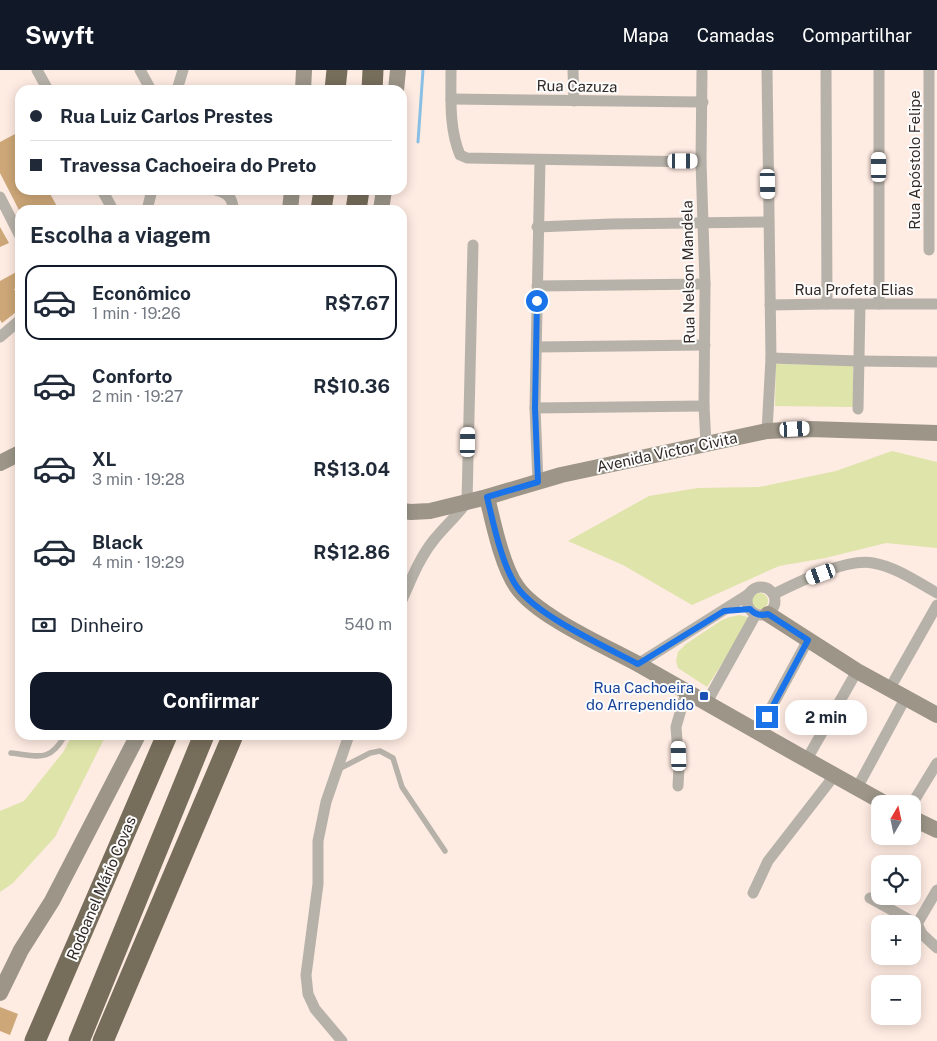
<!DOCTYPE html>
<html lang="pt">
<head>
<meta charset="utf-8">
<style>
	:root { --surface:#fff; --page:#f6f6f7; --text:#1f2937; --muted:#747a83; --line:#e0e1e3; --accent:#111827 }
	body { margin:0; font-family:"Public Sans",sans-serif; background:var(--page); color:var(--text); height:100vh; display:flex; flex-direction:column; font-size:19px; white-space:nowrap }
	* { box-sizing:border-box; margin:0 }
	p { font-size:16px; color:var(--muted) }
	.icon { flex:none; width:28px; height:28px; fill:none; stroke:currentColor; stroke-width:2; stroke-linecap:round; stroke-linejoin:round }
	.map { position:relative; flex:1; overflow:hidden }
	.details { position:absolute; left:15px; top:135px; width:392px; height:535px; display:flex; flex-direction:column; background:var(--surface); border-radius:15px; box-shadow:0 2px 12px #0003 }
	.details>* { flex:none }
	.hud { position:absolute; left:15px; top:15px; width:392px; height:110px; border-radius:15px; box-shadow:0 2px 12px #0003; display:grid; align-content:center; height:110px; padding:0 15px; background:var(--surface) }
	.needle { width:32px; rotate:9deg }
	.controls { position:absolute; left:871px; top:725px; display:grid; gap:10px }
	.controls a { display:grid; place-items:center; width:50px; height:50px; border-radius:10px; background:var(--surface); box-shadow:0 2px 12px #0003; font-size:25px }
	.end { position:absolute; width:22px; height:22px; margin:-11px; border:6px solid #1a73e8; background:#fff; box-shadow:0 0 0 2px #fff }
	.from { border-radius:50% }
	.bubble { position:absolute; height:35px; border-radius:15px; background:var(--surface); box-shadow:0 2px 12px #0003; font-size:16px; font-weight:700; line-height:35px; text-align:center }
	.car { position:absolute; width:15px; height:30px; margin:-15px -8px; border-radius:6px; box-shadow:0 0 4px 1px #0007; background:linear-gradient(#fff 24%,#345 0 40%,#fff 0 76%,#345 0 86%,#fff 0) }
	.hud b { display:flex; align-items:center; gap:18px; height:48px; font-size:19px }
	.hud b+b { border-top:1px solid var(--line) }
	.hud i { width:12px; height:12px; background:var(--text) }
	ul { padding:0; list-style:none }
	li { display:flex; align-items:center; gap:15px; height:75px; margin:0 10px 8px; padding:0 5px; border:2px solid transparent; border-radius:15px }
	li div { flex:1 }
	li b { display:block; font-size:19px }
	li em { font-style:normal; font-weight:700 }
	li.active { border-color:var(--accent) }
	li>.icon { width:45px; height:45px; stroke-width:1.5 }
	h2 { padding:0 15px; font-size:22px; line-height:60px }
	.pay { display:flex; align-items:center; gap:12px; height:55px; padding:0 15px; font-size:19px }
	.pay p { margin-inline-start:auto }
	.action { display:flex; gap:10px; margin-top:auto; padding:10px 15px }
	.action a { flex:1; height:58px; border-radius:15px; background:var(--accent); color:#fff; font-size:20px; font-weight:700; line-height:58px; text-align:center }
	header { display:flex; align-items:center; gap:30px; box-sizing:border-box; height:70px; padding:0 25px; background:var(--accent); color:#fff }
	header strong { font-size:24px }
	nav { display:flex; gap:28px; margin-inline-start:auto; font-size:18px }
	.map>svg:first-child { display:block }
	.green { fill:#dee4aa }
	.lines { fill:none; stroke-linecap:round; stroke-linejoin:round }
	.stream { stroke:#89bfe4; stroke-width:3 }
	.building { fill:#cda778 }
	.lane { stroke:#b7b2a9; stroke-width:5.5 }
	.street { stroke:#b7b2a9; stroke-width:11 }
	.secondary { stroke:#9c9588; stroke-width:16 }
	.highway { stroke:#776d5b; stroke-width:21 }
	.route { stroke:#1a73e8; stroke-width:6 }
	.transit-dot { fill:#1a4fb4; stroke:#fcfcfc; stroke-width:2 }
	.labels { text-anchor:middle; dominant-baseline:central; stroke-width:4; stroke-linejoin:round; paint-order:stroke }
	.street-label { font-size:15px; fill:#322925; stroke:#fcfcfc }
	.transit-label { font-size:15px; fill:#164399; stroke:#fcfcfc; text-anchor:end }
</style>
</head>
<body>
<header>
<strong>Swyft</strong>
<nav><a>Mapa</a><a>Camadas</a><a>Compartilhar</a></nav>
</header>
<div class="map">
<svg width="937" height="971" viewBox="0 0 937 971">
	<rect width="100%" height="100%" fill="#feebe2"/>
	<g class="green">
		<polygon points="776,294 853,295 853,337 775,336"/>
		<polygon points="892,381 937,392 937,478 886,473 825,488 779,496 692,535 623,495 568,471 649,426 698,418 759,417 836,401"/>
		<circle cx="760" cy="531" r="8"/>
		<polygon points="740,545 751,548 707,617 678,598 676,591 678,582 686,574 722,550 730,547"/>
		<polygon points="72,665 106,665 55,767 13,813 0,822 0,741 24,731 64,681"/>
	</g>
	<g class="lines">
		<polyline class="stream" points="418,72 423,0"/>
	</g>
	<g class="building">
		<polygon points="17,63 20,68 20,120 48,120 59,140 19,140 0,103 0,72"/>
		<polygon points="0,157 9,173 0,177"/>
		<polygon points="20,200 20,216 14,219 19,227 18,228 20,232 20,239 2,253 0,250 0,211"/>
		<polygon points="0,937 18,944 10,965 0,961"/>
	</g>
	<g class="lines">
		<g class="lane">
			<path d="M11,683C38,686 50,693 65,665"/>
			<polyline points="337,700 370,683 380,681 393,688 402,717 445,781"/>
		</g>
		<g class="street">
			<polyline points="37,0 48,20"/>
			<polyline points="140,0 151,20"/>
			<path d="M451,0C451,29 449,59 460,85L467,88L701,92"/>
			<polyline points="573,0 574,31"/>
			<polyline points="702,0 701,92 705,214 704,336 706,374"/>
			<polyline points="767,0 771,288 767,361"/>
			<polyline points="826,0 827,234"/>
			<polyline points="879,0 879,234"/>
			<polyline points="929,0 929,180"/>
			<polyline points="177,20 183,0"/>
			<polyline points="451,29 703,32"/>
			<polyline points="102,120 113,140"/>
			<path d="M215,120C227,123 233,127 233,140"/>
			<polyline points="0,127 20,166"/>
			<polyline points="147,140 152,120"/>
			<polyline points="537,157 611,154 768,152"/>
			<polyline points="537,216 705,214"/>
			<polyline points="770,235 827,234 937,234"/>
			<polyline points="0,267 20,250"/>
			<polyline points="537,277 705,275"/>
			<polyline points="771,288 858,291 937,292"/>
			<polyline points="535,338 704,336"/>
			<polyline points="858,339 860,234"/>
			<polyline points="538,412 535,338 540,90"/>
			<circle cx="761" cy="531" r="14"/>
			<path d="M774,524C799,512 846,488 873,493C896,497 917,512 937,523"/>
			<path d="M402,530C411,510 419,489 433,471C444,457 457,446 467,432L473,175"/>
			<polyline points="638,594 749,524"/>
			<polyline points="890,618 937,535"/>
			<polyline points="707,632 756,544"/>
			<polyline points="758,662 808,570"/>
			<polyline points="807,689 857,601"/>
			<polyline points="678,716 679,697 676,657 686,622"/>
			<polyline points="857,718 906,627"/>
			<polyline points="912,734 937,693"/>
			<polyline points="753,823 768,791 834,706"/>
			<polyline points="870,828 917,854 937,820"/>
			<polyline points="917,854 922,864 937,878"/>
			<polyline points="342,971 315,939 308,924 306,905 318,814 318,771 326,732 349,665"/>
		</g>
		<g class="secondary">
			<polyline points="303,20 304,0"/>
			<polyline points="396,20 398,0"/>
			<polyline points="290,140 292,120"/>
			<polyline points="381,140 384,120"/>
			<polyline points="0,393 20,383"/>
			<path d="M487,427C493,452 502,496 517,517C537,546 605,576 638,594C720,641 803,688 886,734"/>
			<polyline points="402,441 411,442 430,441 487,427 561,405 767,361 809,359 937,363"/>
			<polyline points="768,544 857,601 937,645"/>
			<polyline points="912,748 937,760"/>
			<polyline points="0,923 21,880 52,831 138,665"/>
		</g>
		<g class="highway">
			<polyline points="335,20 337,0"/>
			<polyline points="372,20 373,0"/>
			<polyline points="321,140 324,120"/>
			<polyline points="356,140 359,120"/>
			<polyline points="35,971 167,665"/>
			<polyline points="79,971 204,665"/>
			<polyline points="103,971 233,665"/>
		</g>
	</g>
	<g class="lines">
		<path class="route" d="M537,231L535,338L538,412L487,427C493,452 502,496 517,517C537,546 606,577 638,594L724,541L750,539C755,545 761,546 768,544L808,570L767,647"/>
	</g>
	<rect class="transit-dot" x="699" y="621" width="10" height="10" rx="2.5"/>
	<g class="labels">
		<g class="street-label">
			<text transform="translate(577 16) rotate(1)">Rua Cazuza</text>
			<text transform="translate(914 90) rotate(-90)">Rua Apóstolo Felipe</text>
			<text transform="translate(688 202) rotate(-91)">Rua Nelson Mandela</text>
			<text x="854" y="219">Rua Profeta Elias</text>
			<text transform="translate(667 382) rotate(-12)">Avenida Victor Civita</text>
			<text transform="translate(101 818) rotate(-67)">Rodoanel Mário Covas</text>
		</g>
		<g class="transit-label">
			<text x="694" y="617">Rua Cachoeira<tspan x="694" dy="17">do Arrependido</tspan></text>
		</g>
	</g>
</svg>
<div class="controls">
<a><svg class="needle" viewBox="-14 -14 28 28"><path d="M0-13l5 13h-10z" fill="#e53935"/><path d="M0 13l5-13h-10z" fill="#747a83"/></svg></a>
<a><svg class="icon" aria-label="locate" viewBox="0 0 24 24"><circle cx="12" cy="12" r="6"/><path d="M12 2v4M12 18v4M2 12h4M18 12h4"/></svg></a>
<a>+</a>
<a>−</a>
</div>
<i class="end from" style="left:537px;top:231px"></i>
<i class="end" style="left:767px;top:647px"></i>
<div class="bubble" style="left:785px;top:630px;width:82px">2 min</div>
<i class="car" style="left:683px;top:91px;rotate:90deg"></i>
<i class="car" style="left:879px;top:97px;rotate:0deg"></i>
<i class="car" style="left:768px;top:114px;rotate:179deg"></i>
<i class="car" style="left:795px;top:359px;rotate:87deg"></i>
<i class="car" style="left:468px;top:372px;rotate:1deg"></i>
<i class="car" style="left:821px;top:504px;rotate:250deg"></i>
<i class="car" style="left:679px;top:686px;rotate:358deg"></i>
<div class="hud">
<b><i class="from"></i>Rua Luiz Carlos Prestes</b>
<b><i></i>Travessa Cachoeira do Preto</b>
</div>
<section class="details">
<h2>Escolha a viagem</h2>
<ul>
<li class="active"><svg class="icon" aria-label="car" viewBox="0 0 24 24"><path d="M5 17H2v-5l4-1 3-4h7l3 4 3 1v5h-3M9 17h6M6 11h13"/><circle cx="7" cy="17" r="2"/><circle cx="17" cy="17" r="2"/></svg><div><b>Econômico</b><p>1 min · 19:26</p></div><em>R$7.67</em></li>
<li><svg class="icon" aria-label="car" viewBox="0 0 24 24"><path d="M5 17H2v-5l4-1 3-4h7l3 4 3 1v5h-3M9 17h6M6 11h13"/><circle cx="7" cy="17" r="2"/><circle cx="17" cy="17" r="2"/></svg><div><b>Conforto</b><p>2 min · 19:27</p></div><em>R$10.36</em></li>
<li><svg class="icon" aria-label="car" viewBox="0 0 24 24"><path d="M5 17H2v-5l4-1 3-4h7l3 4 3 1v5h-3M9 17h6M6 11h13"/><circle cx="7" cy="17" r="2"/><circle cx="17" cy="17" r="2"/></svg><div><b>XL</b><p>3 min · 19:28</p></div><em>R$13.04</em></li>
<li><svg class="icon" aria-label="car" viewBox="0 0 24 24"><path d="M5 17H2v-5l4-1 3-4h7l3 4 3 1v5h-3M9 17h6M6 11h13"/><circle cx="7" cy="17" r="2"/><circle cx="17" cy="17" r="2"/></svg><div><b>Black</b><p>4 min · 19:29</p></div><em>R$12.86</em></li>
</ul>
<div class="pay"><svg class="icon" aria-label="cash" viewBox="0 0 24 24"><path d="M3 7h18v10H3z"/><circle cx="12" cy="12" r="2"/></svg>Dinheiro<p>540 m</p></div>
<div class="action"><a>Confirmar</a></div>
</section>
</div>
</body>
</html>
